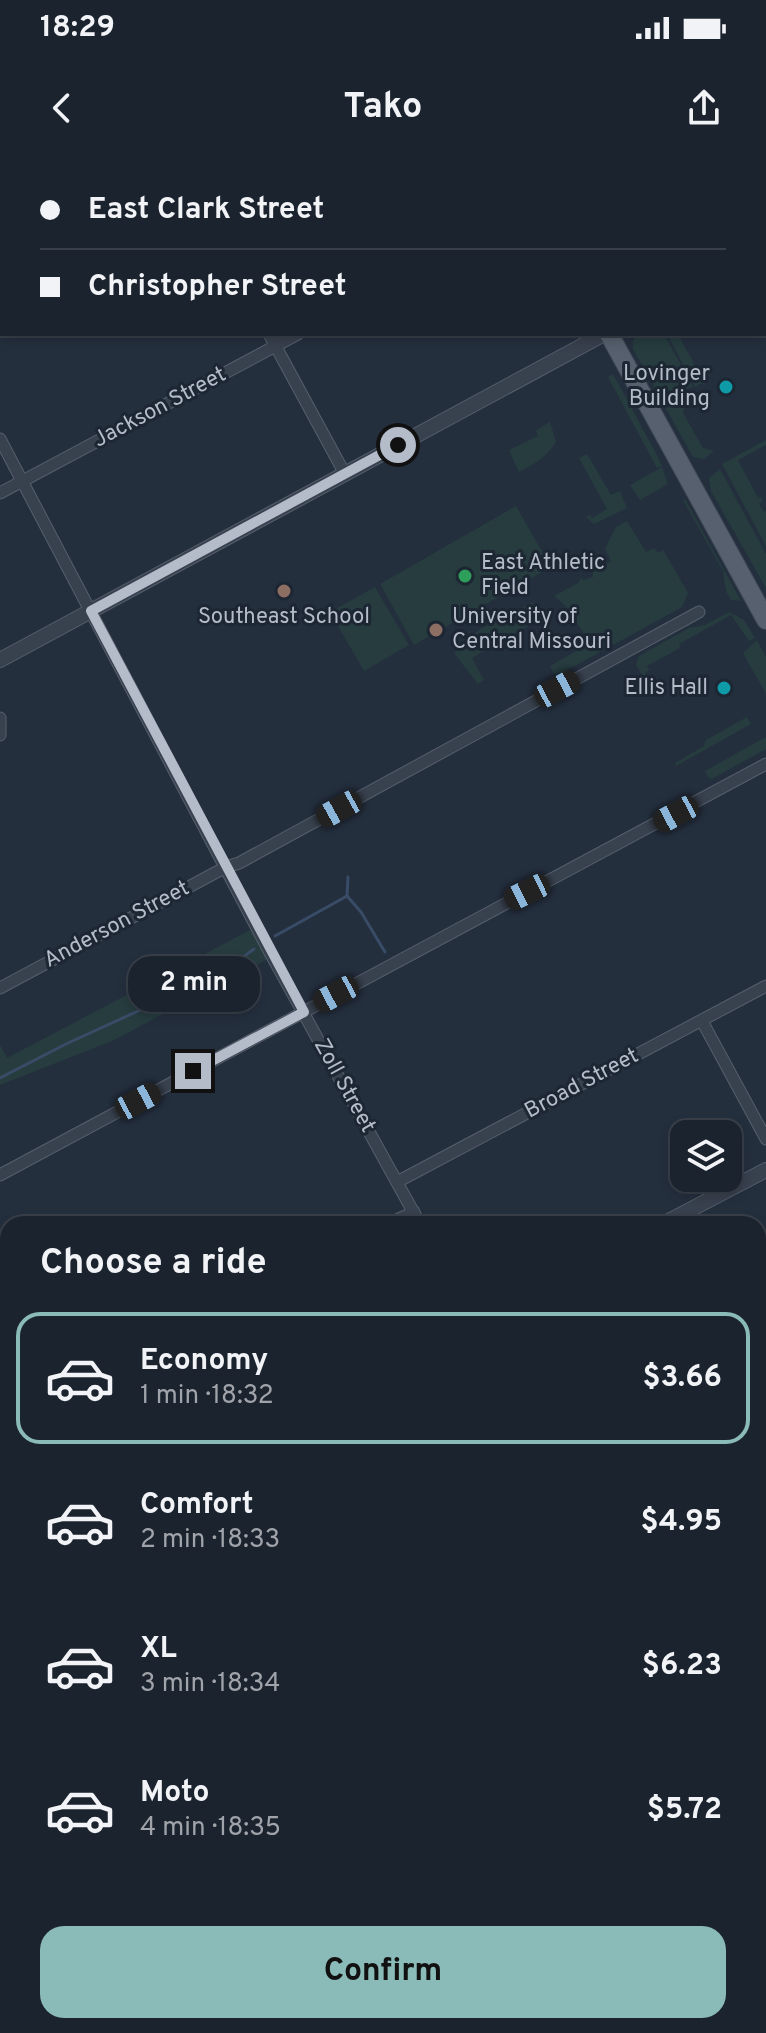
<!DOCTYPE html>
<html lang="en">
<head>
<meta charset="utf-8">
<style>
	:root { --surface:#1b232e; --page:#282f3a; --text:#f1f3f6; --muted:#a0a4aa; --line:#39404a; --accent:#8bbbb9 }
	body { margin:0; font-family:Overpass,sans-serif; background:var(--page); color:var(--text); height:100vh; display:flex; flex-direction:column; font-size:30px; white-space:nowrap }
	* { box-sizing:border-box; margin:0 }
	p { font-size:26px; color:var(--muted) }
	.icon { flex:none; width:44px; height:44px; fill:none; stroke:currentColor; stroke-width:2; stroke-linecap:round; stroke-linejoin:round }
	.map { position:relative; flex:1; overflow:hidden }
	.sheet { position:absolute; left:0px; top:1056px; width:766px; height:818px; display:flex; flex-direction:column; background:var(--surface); border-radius:24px 24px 0 0; box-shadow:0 4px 12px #0003,0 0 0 2px var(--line) }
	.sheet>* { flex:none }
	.top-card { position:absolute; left:0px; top:0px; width:766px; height:176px; box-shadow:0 4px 12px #0003,0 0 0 2px var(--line); display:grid; align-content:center; height:176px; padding:0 40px; background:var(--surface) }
	.buttons { position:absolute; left:670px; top:960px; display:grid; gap:16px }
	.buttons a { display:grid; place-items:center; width:72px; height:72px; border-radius:16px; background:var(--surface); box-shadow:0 4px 12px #0003,0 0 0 2px var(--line); font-size:40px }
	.end { position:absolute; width:36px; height:36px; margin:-18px; border:10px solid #b4bcc9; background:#111; box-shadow:0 0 0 4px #111 }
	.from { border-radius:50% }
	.bubble { position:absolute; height:56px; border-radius:24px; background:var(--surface); box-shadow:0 4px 12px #0003,0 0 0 2px var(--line); font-size:26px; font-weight:700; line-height:56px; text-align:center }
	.car { position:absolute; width:24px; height:48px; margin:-24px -12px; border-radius:10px; box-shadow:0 0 6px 2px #0007; background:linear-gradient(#222 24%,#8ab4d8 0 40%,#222 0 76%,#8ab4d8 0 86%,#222 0) }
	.top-card b { display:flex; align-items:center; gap:28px; height:76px; font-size:30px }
	.top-card b+b { border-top:2px solid var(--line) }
	.top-card i { width:20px; height:20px; background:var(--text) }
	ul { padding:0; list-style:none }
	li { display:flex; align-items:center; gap:24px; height:132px; margin:0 16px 12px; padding:0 24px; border:4px solid transparent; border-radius:24px }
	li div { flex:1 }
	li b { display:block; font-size:30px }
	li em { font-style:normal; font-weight:700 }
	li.selected { border-color:var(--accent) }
	li>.icon { width:72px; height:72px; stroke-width:1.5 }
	h2 { padding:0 40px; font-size:36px; line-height:96px }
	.cta { display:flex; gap:16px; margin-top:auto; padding:16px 40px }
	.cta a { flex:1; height:92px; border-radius:24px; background:var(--accent); color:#111; font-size:32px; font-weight:700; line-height:92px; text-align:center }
	.status { display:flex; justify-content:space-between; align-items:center; height:56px; padding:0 40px; background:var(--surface); direction:ltr }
	.status svg { height:22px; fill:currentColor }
	header { display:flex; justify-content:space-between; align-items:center; height:104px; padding:0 40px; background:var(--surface); font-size:36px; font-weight:700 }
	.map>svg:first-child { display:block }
	.green { fill:#263c3f }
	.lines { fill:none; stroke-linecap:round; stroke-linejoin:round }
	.stream { stroke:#394c67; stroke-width:3 }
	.minor-casing { stroke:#565f6c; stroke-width:13 }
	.tertiary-casing { stroke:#565f6c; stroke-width:16 }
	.secondary-casing { stroke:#565f6c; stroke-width:18 }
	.primary-casing { stroke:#414a57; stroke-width:20 }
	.minor { stroke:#38414e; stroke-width:11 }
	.tertiary { stroke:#38414e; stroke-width:14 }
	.secondary { stroke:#465061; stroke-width:16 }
	.primary { stroke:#56606e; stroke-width:18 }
	.rail-casing { stroke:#5a6575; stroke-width:6 }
	.rail { stroke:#1d2633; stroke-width:3; stroke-dasharray:9; stroke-linecap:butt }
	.route { stroke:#b4bcc9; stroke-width:10 }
	.culture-dot { fill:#0f9aa8; stroke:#1d2633; stroke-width:3 }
	.leisure-dot { fill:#2e9e5b; stroke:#1d2633; stroke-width:3 }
	.education-dot { fill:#8d6e63; stroke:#1d2633; stroke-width:3 }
	.labels { text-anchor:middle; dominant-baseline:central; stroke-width:6; stroke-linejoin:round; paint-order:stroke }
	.poi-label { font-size:22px; fill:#b4bcc9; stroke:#1d2633; text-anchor:end }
	.street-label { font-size:22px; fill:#b4bcc9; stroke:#1d2633 }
</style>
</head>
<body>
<div class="status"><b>18:29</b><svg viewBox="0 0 49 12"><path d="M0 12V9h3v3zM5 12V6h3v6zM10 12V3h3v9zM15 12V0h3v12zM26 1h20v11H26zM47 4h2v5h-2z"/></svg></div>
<header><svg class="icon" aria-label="back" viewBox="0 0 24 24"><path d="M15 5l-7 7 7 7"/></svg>Tako<svg class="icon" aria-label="share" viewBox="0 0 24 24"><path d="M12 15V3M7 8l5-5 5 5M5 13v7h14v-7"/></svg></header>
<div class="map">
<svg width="766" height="1873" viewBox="0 0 766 1873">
	<rect width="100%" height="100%" fill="#242f3e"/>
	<g class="green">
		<polygon points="637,174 664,174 693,227 659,235 633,189 633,181"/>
		<polygon points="667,174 678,174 706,226 702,223 695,227"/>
		<polygon points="613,214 658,297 662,306 657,308 608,217"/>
		<polygon points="676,241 690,246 690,248 685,247 683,253 703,288 714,291 704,299 693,297 665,247 664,244"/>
		<path d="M550,262L556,282C547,297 534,304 519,312L509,290L538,276L536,270Z"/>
		<polygon points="766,280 766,285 738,300 758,338 761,337 763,341 759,344 764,352 766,351 766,386 722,304"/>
		<polygon points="587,294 611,335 620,331 627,348 594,364 586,357 590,355 592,358 607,349 579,298"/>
		<polygon points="662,307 668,324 640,340 630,325"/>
		<polygon points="720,309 766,394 766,428 711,331 709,318"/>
		<polygon points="685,339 741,441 731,440 726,431 723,411 683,340"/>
		<polygon points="516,346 551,407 414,485 380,424"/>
		<polygon points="627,361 646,392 654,388 658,393 663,390 688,433 682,447 562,513 554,514 550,506 590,483 566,446 554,436 578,423 581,418 584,420 593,417 593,411 611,401 605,389 616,367"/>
		<polygon points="375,427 409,485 364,511 330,452"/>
		<polygon points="533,442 542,458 472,498 484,520 478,524 454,493 480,469"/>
		<polygon points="729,452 744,460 755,478 749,481 731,455 679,484 680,488 647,506 649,510 645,513 648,519 645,521 636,504 639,496 689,468 705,465"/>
		<polygon points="757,480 766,497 766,534 743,493"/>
		<polygon points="747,557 751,564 676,606 675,603 704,586 706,580"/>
		<polygon points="766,577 766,589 712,619 708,617 705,611"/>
		<polygon points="254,768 270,798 112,881 0,925 0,885 7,898"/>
		<polygon points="766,1639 766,1753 758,1738 758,1643"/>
		<polygon points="178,1866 693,1866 697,1873 178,1873"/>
	</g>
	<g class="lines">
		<g class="stream">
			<polyline points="347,736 348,717"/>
			<polyline points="275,776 347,736 361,752 385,792"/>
			<polyline points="0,918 66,884 221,813 254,789"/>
		</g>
		<defs>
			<g id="minor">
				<polyline points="179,0 180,2"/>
				<polyline points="609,0 610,2"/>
				<polyline points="307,2 311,0"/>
				<polyline points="0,3 5,0"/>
				<polyline points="0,169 2,168"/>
				<polyline points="269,174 345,314"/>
				<polyline points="0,279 268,789 420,1064"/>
				<polyline points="0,333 298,174"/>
				<polyline points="0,558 0,575"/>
				<polyline points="0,828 226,707 239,703 699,452"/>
				<polyline points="702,861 766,979"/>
				<polyline points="0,1015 766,604"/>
				<polyline points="397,1022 766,826"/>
				<polyline points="388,1064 414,1052"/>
				<polyline points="0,1254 8,1249"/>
				<polyline points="765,1300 766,1300"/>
				<polyline points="758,1466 766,1463"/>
				<polyline points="0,1770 8,1767"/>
				<polyline points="440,1866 445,1873"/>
				<polyline points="759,1873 766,1869"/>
			</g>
			<g id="tertiary">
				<polyline points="764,88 766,87"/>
				<polyline points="0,500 604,174"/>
				<polyline points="663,1064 766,1010"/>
				<polyline points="0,1418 8,1414"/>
				<polyline points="0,1531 8,1546"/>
			</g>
			<g id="secondary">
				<polyline points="758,1635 766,1632"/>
				<polyline points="160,1873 178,1866"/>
			</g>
			<g id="primary">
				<polyline points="517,0 518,2"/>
				<polyline points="609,174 766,460"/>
			</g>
		</defs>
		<use href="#minor" class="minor-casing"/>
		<use href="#tertiary" class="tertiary-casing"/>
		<use href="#secondary" class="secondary-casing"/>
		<use href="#primary" class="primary-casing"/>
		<use href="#minor" class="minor"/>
		<use href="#tertiary" class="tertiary"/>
		<use href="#secondary" class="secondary"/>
		<use href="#primary" class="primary"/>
		<defs>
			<g id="rail">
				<polyline points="758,1224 766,1219"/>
				<polyline points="0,1648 8,1643"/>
			</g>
		</defs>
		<use href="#rail" class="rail-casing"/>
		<use href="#rail" class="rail"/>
	</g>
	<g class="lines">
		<polyline class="route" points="193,911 304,852 91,451 398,285"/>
	</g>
	<g class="culture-dot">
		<circle cx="726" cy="227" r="8"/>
		<circle cx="724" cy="528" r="8"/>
	</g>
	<circle class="leisure-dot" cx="465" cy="416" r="8"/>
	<g class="education-dot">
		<circle cx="284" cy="431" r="8"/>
		<circle cx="436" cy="470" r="8"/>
	</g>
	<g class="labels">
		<g class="poi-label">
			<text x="710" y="214">Lovinger<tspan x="710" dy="25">Building</tspan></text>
			<text x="481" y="403" text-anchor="start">East Athletic<tspan x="481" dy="25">Field</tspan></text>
			<text x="284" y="457" text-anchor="middle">Southeast School</text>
			<text x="452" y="457" text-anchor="start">University of<tspan x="452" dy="25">Central Missouri</tspan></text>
			<text x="708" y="528">Ellis Hall</text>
		</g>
		<g class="street-label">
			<text transform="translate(160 248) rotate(-28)">Jackson Street</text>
			<text transform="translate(117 765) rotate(-28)">Anderson Street</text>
			<text transform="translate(582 924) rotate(-28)">Broad Street</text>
			<text transform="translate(344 926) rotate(61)">Zoll Street</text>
		</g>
	</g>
</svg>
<div class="buttons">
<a><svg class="icon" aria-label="layers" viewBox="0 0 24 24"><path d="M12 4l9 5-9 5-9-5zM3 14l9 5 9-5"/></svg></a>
</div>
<i class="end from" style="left:398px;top:285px"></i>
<i class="end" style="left:193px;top:911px"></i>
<div class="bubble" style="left:128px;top:796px;width:132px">2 min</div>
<i class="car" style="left:557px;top:529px;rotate:62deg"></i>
<i class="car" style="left:339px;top:649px;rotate:241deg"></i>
<i class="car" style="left:676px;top:654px;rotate:242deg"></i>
<i class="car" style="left:527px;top:732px;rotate:244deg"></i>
<i class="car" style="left:336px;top:834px;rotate:242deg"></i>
<i class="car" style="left:138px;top:941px;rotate:62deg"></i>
<div class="top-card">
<b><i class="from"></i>East Clark Street</b>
<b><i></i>Christopher Street</b>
</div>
<section class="sheet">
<h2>Choose a ride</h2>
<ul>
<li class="selected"><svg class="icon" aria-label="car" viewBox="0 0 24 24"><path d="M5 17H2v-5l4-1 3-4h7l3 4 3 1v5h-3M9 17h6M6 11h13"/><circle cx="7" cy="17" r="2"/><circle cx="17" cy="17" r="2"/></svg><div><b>Economy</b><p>1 min · 18:32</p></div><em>$3.66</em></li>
<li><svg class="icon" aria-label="car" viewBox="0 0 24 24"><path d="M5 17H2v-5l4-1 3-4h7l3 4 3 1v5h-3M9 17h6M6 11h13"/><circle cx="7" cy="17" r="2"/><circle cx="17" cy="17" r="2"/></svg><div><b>Comfort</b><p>2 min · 18:33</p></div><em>$4.95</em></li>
<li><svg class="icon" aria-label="car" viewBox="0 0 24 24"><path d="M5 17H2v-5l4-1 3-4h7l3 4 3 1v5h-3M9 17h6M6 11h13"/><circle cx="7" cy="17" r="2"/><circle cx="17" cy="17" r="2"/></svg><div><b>XL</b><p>3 min · 18:34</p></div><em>$6.23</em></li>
<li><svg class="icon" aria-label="car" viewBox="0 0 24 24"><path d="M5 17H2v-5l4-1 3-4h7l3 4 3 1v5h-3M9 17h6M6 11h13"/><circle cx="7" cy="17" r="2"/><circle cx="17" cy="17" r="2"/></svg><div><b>Moto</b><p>4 min · 18:35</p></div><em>$5.72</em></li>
</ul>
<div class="cta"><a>Confirm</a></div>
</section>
</div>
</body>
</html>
